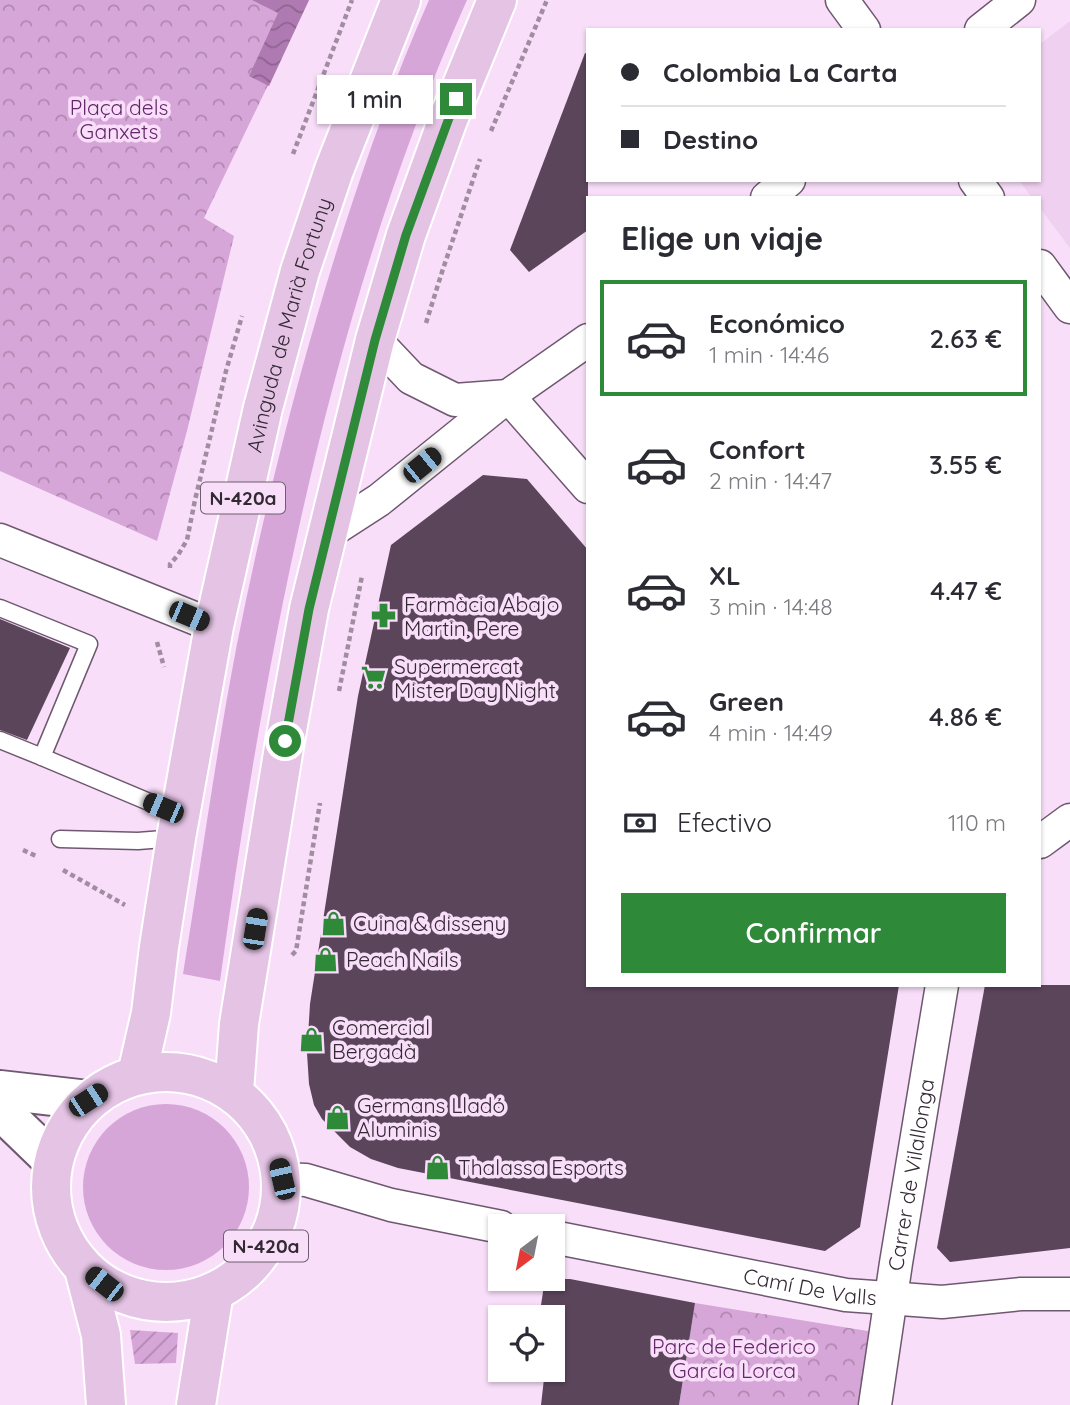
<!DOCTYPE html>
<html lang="es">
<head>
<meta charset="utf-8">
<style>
	:root { --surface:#fff; --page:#f2f2f3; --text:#2b2b33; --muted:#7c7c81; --line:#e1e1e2; --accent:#2e8939 }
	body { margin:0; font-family:Quicksand,sans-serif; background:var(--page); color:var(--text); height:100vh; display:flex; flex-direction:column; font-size:26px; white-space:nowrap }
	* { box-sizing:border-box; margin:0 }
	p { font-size:23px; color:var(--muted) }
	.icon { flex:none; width:38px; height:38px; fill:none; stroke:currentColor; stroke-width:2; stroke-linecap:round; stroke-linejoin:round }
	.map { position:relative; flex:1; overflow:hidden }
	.sheet { position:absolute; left:586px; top:196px; width:455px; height:791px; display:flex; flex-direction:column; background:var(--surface); border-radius:0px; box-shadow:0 2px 5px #0004 }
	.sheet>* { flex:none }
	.hud { position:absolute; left:586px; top:28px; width:455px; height:154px; border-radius:0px; box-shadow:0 2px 5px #0004; display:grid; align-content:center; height:154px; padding:0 35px; background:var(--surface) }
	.needle { width:46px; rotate:212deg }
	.tools { position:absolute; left:488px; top:1214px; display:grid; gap:14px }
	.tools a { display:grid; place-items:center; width:77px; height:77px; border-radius:0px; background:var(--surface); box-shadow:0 2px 5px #0004; font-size:35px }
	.end { position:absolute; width:32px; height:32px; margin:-16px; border:9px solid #2e8939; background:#fff; box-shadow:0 0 0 4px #fff }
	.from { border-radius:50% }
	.bubble { position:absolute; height:49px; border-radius:0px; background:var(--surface); box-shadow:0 2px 5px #0004; font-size:23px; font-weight:600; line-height:49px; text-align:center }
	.car { position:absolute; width:21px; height:42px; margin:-21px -10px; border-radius:9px; box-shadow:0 0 5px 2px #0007; background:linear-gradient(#222 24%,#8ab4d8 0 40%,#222 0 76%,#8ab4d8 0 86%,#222 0) }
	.hud b { display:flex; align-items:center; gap:24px; height:66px; font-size:26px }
	.hud b+b { border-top:2px solid var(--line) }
	.hud i { width:18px; height:18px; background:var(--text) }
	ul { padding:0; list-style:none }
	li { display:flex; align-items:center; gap:21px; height:116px; margin:0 14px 10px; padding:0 21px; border:4px solid transparent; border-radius:0px }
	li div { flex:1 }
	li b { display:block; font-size:26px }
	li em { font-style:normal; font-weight:600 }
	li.active { border-color:var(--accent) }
	li>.icon { width:63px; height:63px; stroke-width:1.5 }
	h2 { padding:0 35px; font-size:32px; line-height:84px }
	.pay { display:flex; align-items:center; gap:18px; height:77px; padding:0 35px; font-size:26px }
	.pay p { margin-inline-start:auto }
	.primary-button { display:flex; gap:14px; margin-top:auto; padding:14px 35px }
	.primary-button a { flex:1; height:80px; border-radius:0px; background:var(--accent); color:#fff; font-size:28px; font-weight:600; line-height:80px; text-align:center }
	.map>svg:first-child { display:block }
	.built { fill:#f0d0f1 }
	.grass { fill:#d7a6d8 }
	.park { fill:url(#park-crowns) }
	.garden { fill:url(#garden-furrows) }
	.water { fill:url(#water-waves) }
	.building { fill:#5b455b }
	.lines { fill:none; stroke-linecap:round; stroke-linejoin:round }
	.service-casing { stroke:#6e586f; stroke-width:19 }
	.minor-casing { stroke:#6e586f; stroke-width:35 }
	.secondary-casing { stroke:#6e586f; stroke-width:42 }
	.primary-casing { stroke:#fff; stroke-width:42 }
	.path { stroke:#a08da0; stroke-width:4.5; stroke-dasharray:5 3.5; stroke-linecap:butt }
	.service { stroke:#fff; stroke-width:16 }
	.minor { stroke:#fff; stroke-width:32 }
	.secondary { stroke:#fff; stroke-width:38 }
	.primary { stroke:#e4c3e5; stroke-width:38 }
	.route { stroke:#2e8939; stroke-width:9 }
	.labels { text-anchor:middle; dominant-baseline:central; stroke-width:7; stroke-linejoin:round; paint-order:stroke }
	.shield { fill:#f8def9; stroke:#6e5f6e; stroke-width:2 }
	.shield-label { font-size:19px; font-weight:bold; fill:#332933 }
	.park-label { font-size:21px; fill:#65256a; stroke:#f8def9 }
	.street-label { font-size:21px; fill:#332933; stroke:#f8def9 }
	.poi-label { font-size:21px; fill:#332933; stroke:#f8def9; text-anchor:start }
</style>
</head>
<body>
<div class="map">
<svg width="1070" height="1405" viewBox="0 0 1070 1405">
	<defs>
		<pattern id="park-crowns" width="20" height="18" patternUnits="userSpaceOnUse" patternTransform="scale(1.75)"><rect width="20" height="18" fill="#d7a6d8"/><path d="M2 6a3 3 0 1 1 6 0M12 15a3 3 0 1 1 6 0" fill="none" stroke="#af87b0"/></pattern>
		<pattern id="garden-furrows" width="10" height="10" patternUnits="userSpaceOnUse" patternTransform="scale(1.75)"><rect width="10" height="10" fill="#d7a6d8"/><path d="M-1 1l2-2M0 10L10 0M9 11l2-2" fill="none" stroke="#af87b0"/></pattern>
		<pattern id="water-waves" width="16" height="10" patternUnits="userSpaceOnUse" patternTransform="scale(1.75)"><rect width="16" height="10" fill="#af7ab1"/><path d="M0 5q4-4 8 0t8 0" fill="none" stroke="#8f6491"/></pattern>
	</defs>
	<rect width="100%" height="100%" fill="#f8def9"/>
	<polygon class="built" points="1070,21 1070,248 1040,208 1040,198 1032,198 1019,180 1040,180 1040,44"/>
	<g class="grass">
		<path d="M429,0H467C330,307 266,650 220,981L183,974C201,864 216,753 237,644C265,504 300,365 344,228C369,151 396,74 429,0Z"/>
		<circle cx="166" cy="1187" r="83"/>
	</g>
	<g class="park">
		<polygon points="0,0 309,0 204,218 234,236 187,431 157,541 0,471"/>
		<polygon points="695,1303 886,1334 875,1405 679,1405"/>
	</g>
	<polygon class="garden" points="130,1330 178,1333 176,1363 135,1364"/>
	<polygon class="water" points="252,0 309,0 269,86 249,76 278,13"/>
	<g class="building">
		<polygon points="585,53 588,54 588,230 529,272 510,250"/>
		<polygon points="483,475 527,479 588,550 588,985 899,985 860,1227 825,1251 398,1168 371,1159 350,1147 322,1119 314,1105 309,1084 307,1053 310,1004 358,696 391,545"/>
		<polygon points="0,619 70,648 27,740 0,730"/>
		<polygon points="985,985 1070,985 1070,1248 950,1262 937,1248"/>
		<polygon points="545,1279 570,1279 695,1303 679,1405 541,1405 545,1370 553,1370 553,1318 539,1318"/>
	</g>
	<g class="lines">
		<defs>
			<g id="service">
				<polyline points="0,608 89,644 42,757 180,815"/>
				<polyline points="0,740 42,757"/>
				<polyline points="60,839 138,841 176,838"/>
			</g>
			<g id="minor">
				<polyline points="842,0 864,30"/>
				<polyline points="981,30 1019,0"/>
				<polyline points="975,180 988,198"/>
				<polyline points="767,198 789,180"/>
				<polyline points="1040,266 1070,307"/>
				<polyline points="375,340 411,378 455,400 508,396"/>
				<polyline points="508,396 588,487"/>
				<polyline points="328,533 379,500 508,396 588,340"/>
				<polyline points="0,540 214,626"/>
				<polyline points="1040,842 1070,820"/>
				<polyline points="282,1179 306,1180 391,1205 501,1227"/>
				<path id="s1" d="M553,1237L846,1295L942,1302L1021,1294H1070"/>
				<path id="s2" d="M875,1405L896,1263L942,985"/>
			</g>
			<g id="secondary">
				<polyline points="0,1090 88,1100"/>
				<polyline points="0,1110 53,1161"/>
			</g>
			<g id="primary">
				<circle cx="166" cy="1187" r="115"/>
				<path id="s3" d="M137,1074L151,1013L159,947L176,838L214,626L263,408L300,271L334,170L401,0"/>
				<polyline points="234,1091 239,1024 285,741 309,609 375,340 406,235 447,122 497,0"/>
				<polyline points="84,1269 101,1335 106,1405"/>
				<polyline points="196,1405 214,1292"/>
			</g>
		</defs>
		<use href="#service" class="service-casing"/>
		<use href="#minor" class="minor-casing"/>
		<use href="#secondary" class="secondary-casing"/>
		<use href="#primary" class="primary-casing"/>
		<g class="path">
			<polyline points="491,131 547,0"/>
			<polyline points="293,154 352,0"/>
			<polyline points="426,323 442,272 480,159"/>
			<polyline points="170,568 170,564 178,555 187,540 195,500 226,371 242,316"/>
			<polyline points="157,642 164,667"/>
			<polyline points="339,691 362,576"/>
			<polyline points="23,850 36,856"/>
			<polyline points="63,870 125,905"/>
			<polyline points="292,955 296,951 320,803"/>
		</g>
		<use href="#service" class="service"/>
		<use href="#minor" class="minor"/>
		<use href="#secondary" class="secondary"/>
		<use href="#primary" class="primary"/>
	</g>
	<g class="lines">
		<polyline class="route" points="285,741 309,609 375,340 406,235 456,99"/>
	</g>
	<defs>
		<symbol id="pharmacy-bare" viewBox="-9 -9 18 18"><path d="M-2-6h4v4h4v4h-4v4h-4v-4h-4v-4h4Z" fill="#2e8939" stroke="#f8def9" stroke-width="2.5" paint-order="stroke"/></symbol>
		<symbol id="supermarket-bare" viewBox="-9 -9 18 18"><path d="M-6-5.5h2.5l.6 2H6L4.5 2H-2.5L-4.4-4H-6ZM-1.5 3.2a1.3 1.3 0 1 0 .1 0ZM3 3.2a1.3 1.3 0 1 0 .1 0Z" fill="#2e8939" stroke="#f8def9" stroke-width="2.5" paint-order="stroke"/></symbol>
		<symbol id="shop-bare" viewBox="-9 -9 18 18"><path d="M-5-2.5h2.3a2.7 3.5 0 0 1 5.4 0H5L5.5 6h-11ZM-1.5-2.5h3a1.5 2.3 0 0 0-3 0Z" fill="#2e8939" stroke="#f8def9" stroke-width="2.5" paint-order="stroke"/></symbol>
	</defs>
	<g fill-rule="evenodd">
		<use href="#pharmacy-bare" x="366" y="598" width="35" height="35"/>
		<use href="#supermarket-bare" x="356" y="660" width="35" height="35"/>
		<use href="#shop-bare" x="316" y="906" width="35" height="35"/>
		<use href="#shop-bare" x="308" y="942" width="35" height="35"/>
		<use href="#shop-bare" x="294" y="1022" width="35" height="35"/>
		<use href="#shop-bare" x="320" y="1100" width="35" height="35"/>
		<use href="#shop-bare" x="420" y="1150" width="35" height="35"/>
	</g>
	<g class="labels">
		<g class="shield">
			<rect x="201" y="482.5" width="84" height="31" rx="5"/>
			<rect x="224" y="1230.5" width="84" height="31" rx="5"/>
		</g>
		<g class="shield-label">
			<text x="243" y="498">N-420a</text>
			<text x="266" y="1246">N-420a</text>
		</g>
		<g class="park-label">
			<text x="119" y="107">Plaça dels<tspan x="119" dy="24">Ganxets</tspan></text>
			<text x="734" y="1346">Parc de Federico<tspan x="734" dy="24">García Lorca</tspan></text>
		</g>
		<g class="street-label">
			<text stroke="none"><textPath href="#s3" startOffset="765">Avinguda de Marià Fortuny</textPath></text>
			<text stroke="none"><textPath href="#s2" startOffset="233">Carrer de Vilallonga</textPath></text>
			<text stroke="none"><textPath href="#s1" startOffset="262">Camí De Valls</textPath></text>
		</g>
		<g class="poi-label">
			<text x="404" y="604">Farmàcia Abajo<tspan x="404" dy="24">Martin, Pere</tspan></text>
			<text x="394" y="666">Supermercat<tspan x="394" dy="24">Mister Day Night</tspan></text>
			<text x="353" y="923">Cuina &amp; disseny</text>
			<text x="346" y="959">Peach Nails</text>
			<text x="332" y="1027">Comercial<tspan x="332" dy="24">Bergadà</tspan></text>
			<text x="357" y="1105">Germans Lladó<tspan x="357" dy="24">Aluminis</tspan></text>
			<text x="458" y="1167">Thalassa Esports</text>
		</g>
	</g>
</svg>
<div class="tools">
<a><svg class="needle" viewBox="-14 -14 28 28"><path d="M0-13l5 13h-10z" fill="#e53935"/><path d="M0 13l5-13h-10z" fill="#7c7c81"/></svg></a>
<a><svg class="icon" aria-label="locate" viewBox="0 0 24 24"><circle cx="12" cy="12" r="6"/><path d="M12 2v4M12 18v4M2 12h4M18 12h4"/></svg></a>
</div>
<i class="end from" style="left:285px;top:741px"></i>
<i class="end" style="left:456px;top:99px"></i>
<div class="bubble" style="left:317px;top:75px;width:116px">1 min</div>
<i class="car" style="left:422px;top:465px;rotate:51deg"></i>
<i class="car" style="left:189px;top:616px;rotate:113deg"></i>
<i class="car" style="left:163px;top:808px;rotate:293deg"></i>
<i class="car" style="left:255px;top:929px;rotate:9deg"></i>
<i class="car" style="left:88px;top:1100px;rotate:57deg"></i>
<i class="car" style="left:282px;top:1179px;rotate:347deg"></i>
<i class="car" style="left:104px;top:1284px;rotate:308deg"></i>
<div class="hud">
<b><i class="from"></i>Colombia La Carta</b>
<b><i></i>Destino</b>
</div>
<section class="sheet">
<h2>Elige un viaje</h2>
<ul>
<li class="active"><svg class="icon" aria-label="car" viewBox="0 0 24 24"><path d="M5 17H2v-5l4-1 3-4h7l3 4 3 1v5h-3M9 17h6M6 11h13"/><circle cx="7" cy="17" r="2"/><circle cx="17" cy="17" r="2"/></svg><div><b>Económico</b><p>1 min · 14:46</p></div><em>2.63 €</em></li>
<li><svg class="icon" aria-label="car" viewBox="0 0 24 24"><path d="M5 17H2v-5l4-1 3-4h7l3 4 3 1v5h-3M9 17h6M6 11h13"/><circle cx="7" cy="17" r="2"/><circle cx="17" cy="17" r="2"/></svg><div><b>Confort</b><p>2 min · 14:47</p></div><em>3.55 €</em></li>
<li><svg class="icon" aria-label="car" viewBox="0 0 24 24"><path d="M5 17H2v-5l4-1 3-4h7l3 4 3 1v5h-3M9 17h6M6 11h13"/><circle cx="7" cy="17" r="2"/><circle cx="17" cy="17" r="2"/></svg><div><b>XL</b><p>3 min · 14:48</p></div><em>4.47 €</em></li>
<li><svg class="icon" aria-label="car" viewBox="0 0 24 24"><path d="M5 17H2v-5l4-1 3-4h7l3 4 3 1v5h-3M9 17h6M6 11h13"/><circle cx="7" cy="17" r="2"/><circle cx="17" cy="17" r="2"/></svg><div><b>Green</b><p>4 min · 14:49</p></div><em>4.86 €</em></li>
</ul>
<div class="pay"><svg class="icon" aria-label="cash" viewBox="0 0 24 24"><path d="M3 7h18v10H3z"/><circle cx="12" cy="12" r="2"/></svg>Efectivo<p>110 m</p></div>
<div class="primary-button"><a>Confirmar</a></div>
</section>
</div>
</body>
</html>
